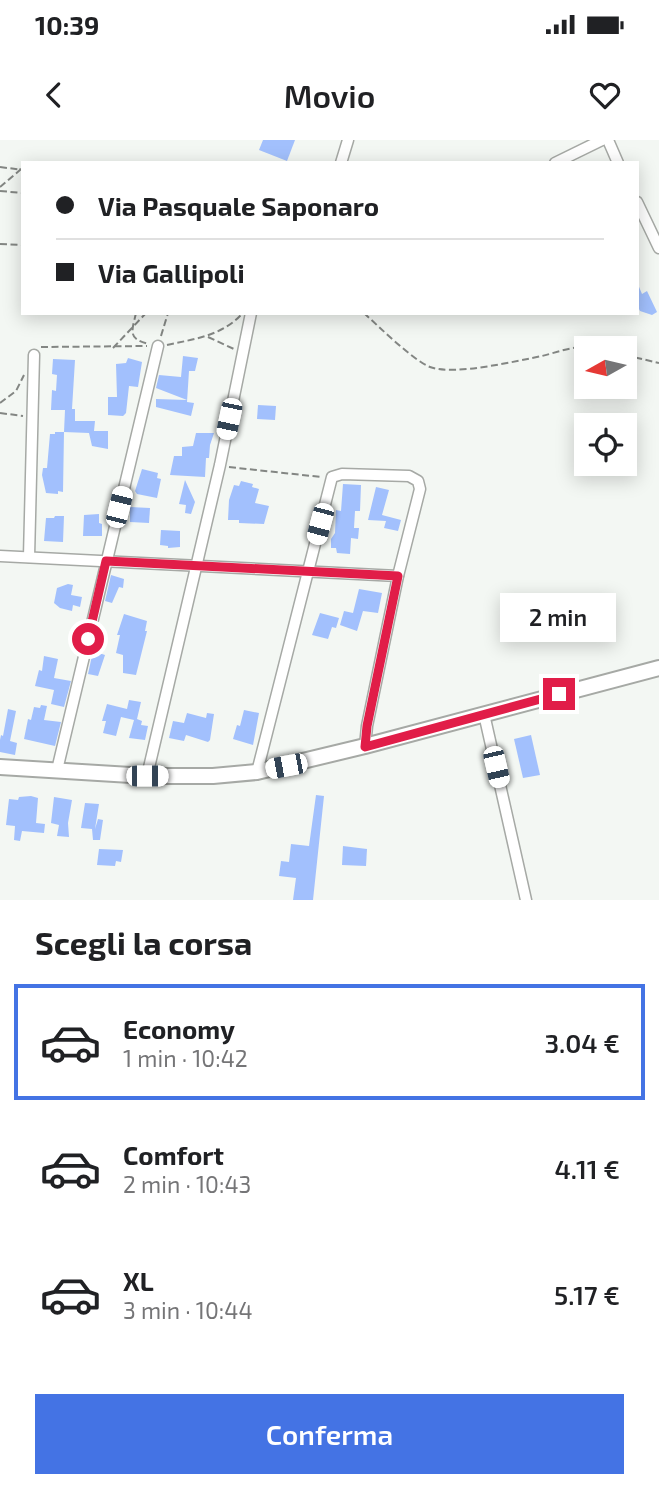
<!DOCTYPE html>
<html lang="it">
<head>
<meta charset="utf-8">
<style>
	:root { --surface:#fff; --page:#f6f6f6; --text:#202124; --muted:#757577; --line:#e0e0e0; --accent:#4473e4 }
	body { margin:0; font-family:"Exo 2",sans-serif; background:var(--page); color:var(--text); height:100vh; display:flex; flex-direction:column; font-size:26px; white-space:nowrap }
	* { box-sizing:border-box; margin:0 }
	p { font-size:23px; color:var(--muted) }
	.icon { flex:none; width:38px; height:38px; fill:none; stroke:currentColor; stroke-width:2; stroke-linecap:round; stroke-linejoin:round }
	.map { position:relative; height:760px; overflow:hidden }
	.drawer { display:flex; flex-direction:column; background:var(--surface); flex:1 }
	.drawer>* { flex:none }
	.hud { position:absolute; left:21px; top:21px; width:618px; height:154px; border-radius:0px; box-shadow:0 4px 18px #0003; display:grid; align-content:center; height:154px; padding:0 35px; background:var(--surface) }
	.needle { width:46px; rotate:262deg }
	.controls { position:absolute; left:574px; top:196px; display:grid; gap:14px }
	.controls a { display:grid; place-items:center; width:63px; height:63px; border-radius:0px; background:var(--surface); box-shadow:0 4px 18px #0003; font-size:35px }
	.end { position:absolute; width:32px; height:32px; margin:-16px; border:9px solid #e11d48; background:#fff; box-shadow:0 0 0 4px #fff }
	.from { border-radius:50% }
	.bubble { position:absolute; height:49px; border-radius:0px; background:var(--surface); box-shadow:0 4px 18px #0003; font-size:23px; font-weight:600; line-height:49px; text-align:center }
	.car { position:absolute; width:21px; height:42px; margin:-21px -10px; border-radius:9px; box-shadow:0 0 5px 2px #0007; background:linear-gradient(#fff 24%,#345 0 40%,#fff 0 76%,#345 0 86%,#fff 0) }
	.hud b { display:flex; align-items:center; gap:24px; height:66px; font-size:26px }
	.hud b+b { border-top:2px solid var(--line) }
	.hud i { width:18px; height:18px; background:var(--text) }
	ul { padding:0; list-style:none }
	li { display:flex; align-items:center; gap:21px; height:116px; margin:0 14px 10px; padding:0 21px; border:4px solid transparent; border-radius:0px }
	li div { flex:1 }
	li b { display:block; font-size:26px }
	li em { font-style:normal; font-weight:600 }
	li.current { border-color:var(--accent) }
	li>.icon { width:63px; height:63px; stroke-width:1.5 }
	h2 { padding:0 35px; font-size:32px; line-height:84px }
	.button { display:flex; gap:14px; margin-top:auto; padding:14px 35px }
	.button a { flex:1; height:80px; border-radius:0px; background:var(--accent); color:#fff; font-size:28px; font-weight:600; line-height:80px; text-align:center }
	.status { display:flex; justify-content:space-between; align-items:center; height:49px; padding:0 35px; background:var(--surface); direction:ltr }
	.status svg { height:19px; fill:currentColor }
	header { display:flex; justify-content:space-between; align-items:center; height:91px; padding:0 35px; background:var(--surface); font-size:32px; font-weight:600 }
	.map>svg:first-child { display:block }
	.building { fill:#a2c0fd }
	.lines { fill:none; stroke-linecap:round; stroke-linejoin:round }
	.minor-casing { stroke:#a6a9a5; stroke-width:13 }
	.secondary-casing { stroke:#a6a9a5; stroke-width:18 }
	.path { stroke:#838683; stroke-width:2; stroke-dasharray:7 3.5; stroke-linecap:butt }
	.minor { stroke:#fff; stroke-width:10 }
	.secondary { stroke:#fff; stroke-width:14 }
	.route { stroke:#e11d48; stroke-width:9 }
</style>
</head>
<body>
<div class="status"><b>10:39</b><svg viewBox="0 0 49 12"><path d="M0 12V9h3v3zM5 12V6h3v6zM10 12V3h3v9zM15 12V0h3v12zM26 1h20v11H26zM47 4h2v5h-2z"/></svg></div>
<header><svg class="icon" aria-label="back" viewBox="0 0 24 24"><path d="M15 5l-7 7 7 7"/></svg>Movio<svg class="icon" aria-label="heart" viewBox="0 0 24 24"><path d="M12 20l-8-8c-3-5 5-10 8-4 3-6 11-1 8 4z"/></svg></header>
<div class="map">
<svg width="659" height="760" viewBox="0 0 659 760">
	<rect width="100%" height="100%" fill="#f3f7f3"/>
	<g class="building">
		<polygon points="263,0 295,0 287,21 259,10"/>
		<polygon points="637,142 642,154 647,151 657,172 652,175 640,171 637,165"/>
		<polygon points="183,216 198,218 195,231 189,231 187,262 194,263 191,276 156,267 156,259 187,260 156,248 159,235 181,237"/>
		<polygon points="128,218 142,222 138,247 129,246 126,273 123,276 108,275 108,257 117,257 116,224 126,223"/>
		<polygon points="53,219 75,220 72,269 75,269 75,281 95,281 94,291 108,291 108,309 92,306 89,293 64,292 65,270 51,270 52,250 56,251 57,235 52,234"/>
		<polygon points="258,265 276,266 275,280 257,279"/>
		<polygon points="55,292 64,292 63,352 58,351 58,354 46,353 42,335 43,328 47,328 50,294 55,294"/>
		<polygon points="196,293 214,293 210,305 209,318 206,318 205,337 170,335 174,316 182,316 182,307 193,306"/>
		<polygon points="142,329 158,333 157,338 161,339 157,358 137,354 135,351"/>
		<polygon points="185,340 195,362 191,374 185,373 186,365 179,364"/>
		<polygon points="241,341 253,344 252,347 259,349 255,363 269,366 264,384 239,383 239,380 228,380 229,360 234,345 239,346"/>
		<polygon points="343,344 361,345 360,371 355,371 354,388 359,388 358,399 351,398 350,414 337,413 336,408 331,408 331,399 335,393 336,370 341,371"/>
		<polygon points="376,347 389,350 382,375 401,380 398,391 384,388 386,381 368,380"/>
		<polygon points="130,367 150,368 149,383 130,382"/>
		<polygon points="99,374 99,383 102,384 102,396 83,396 84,375"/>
		<polygon points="55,376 64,376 63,402 44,401 46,378 54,378"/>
		<polygon points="161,390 180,391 180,407 168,408 168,406 160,405"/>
		<polygon points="111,435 124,439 123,448 119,447 112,463 105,461"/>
		<polygon points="68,444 73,445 71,455 82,457 80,467 73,465 72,471 60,468 54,463 57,448"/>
		<polygon points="359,449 382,453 378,473 363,471 357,491 340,485 344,471 353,473"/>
		<polygon points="320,473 339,478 336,488 332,487 328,499 312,495"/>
		<polygon points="124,474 147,481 145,491 147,491 136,535 123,533 123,515 116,513 120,495 117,495"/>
		<polygon points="93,511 105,515 98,536 88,534"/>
		<polygon points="44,516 58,519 54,538 71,541 64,567 51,564 54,550 35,546 39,530 42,531"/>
		<polygon points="129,560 141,562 137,579 142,581 141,585 148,586 145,600 129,598 134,580 121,577 116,596 103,593 106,581 102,581 107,564 127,569"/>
		<polygon points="41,565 47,566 44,580 61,582 55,606 24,599 28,579 31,580 34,567 40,568"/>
		<polygon points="8,569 16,571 10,601 17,603 15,615 0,612 0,600 1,595 3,596"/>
		<polygon points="244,570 259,573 253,605 233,599 237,585 240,586"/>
		<polygon points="187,573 206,578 207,573 214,574 210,600 208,602 186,595 184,601 169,598 173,581 184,583"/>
		<polygon points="531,595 540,635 523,638 514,599"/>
		<polygon points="316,655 324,656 313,760 293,760 296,738 279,736 281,721 289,722 291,704 309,706"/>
		<polygon points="31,656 38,658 36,683 45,684 44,693 22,691 20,701 14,700 15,686 6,685 9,659 18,660 19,657"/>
		<polygon points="54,657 72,660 68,683 69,697 57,696 59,685 51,683"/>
		<polygon points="85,663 99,664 95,689 98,679 103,680 100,700 93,700 92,689 81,688"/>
		<polygon points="343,706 367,709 366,726 342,725"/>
		<polygon points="99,709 123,710 121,722 116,721 115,726 97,725"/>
	</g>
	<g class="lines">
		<defs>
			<g id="minor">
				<polyline points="608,0 618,23"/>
				<polyline points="341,23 348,0"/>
				<polyline points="555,23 602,0"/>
				<polyline points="637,62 659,108"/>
				<polyline points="0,416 398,436"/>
				<polyline points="29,417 34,215"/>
				<polyline points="484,574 526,760"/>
				<polyline points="57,630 158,206"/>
				<polyline points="257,632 332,337 342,334 409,336 418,341 420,349 398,436 367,586 365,606"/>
				<polyline points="147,636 220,325 251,173"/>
			</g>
			<polyline id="secondary" points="0,627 147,636 213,636 257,632 365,606 659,528"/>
		</defs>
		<use href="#minor" class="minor-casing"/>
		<use href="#secondary" class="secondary-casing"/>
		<g class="path">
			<polyline points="0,27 23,30"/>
			<polyline points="0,47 20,30 23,23"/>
			<polyline points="0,51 23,53"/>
			<polyline points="0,104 23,105"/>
			<path d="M136,173C132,191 127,199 149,204"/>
			<path d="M364,173C378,186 414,221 430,227C454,236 516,221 542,216C558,212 578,204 595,208"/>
			<polyline points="161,196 168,173"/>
			<polyline points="208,197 234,209"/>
			<path d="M167,205C194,199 221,196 241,175"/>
			<polyline points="41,207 147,206"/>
			<polyline points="113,208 146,173"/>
			<polyline points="625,215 659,223"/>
			<polyline points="0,263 16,251 24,235"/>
			<polyline points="0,273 23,276"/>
			<polyline points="229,327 321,337"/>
		</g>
		<use href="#minor" class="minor"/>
		<use href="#secondary" class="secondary"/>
	</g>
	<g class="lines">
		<polyline class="route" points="88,499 106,421 398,436 367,586 365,607 559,554"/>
	</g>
</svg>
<div class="controls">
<a><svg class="needle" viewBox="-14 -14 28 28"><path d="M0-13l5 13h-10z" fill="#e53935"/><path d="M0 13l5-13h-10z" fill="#757577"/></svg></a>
<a><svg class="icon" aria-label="locate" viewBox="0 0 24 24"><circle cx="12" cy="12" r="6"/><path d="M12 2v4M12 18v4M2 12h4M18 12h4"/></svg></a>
</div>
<i class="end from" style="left:88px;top:499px"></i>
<i class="end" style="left:559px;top:554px"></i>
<div class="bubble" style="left:500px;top:453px;width:116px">2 min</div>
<i class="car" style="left:229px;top:279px;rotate:192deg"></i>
<i class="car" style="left:119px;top:367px;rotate:14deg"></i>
<i class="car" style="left:320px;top:384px;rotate:195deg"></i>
<i class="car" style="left:286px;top:626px;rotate:259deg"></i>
<i class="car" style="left:496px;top:627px;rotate:167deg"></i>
<i class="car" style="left:147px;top:636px;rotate:90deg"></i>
<div class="hud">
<b><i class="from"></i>Via Pasquale Saponaro</b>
<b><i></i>Via Gallipoli</b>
</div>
</div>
<section class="drawer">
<h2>Scegli la corsa</h2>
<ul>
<li class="current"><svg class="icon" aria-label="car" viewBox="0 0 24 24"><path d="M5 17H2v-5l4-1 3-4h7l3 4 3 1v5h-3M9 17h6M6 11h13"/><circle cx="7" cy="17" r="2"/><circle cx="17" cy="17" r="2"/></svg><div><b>Economy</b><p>1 min · 10:42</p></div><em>3.04 €</em></li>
<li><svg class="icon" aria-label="car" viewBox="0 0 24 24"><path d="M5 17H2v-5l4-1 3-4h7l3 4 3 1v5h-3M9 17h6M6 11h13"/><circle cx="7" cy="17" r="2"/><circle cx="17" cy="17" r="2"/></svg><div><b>Comfort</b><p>2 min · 10:43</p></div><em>4.11 €</em></li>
<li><svg class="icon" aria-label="car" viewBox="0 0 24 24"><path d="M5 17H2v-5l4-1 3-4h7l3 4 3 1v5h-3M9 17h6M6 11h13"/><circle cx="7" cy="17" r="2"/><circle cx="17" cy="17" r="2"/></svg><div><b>XL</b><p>3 min · 10:44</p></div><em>5.17 €</em></li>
</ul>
<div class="button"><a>Conferma</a></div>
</section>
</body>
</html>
